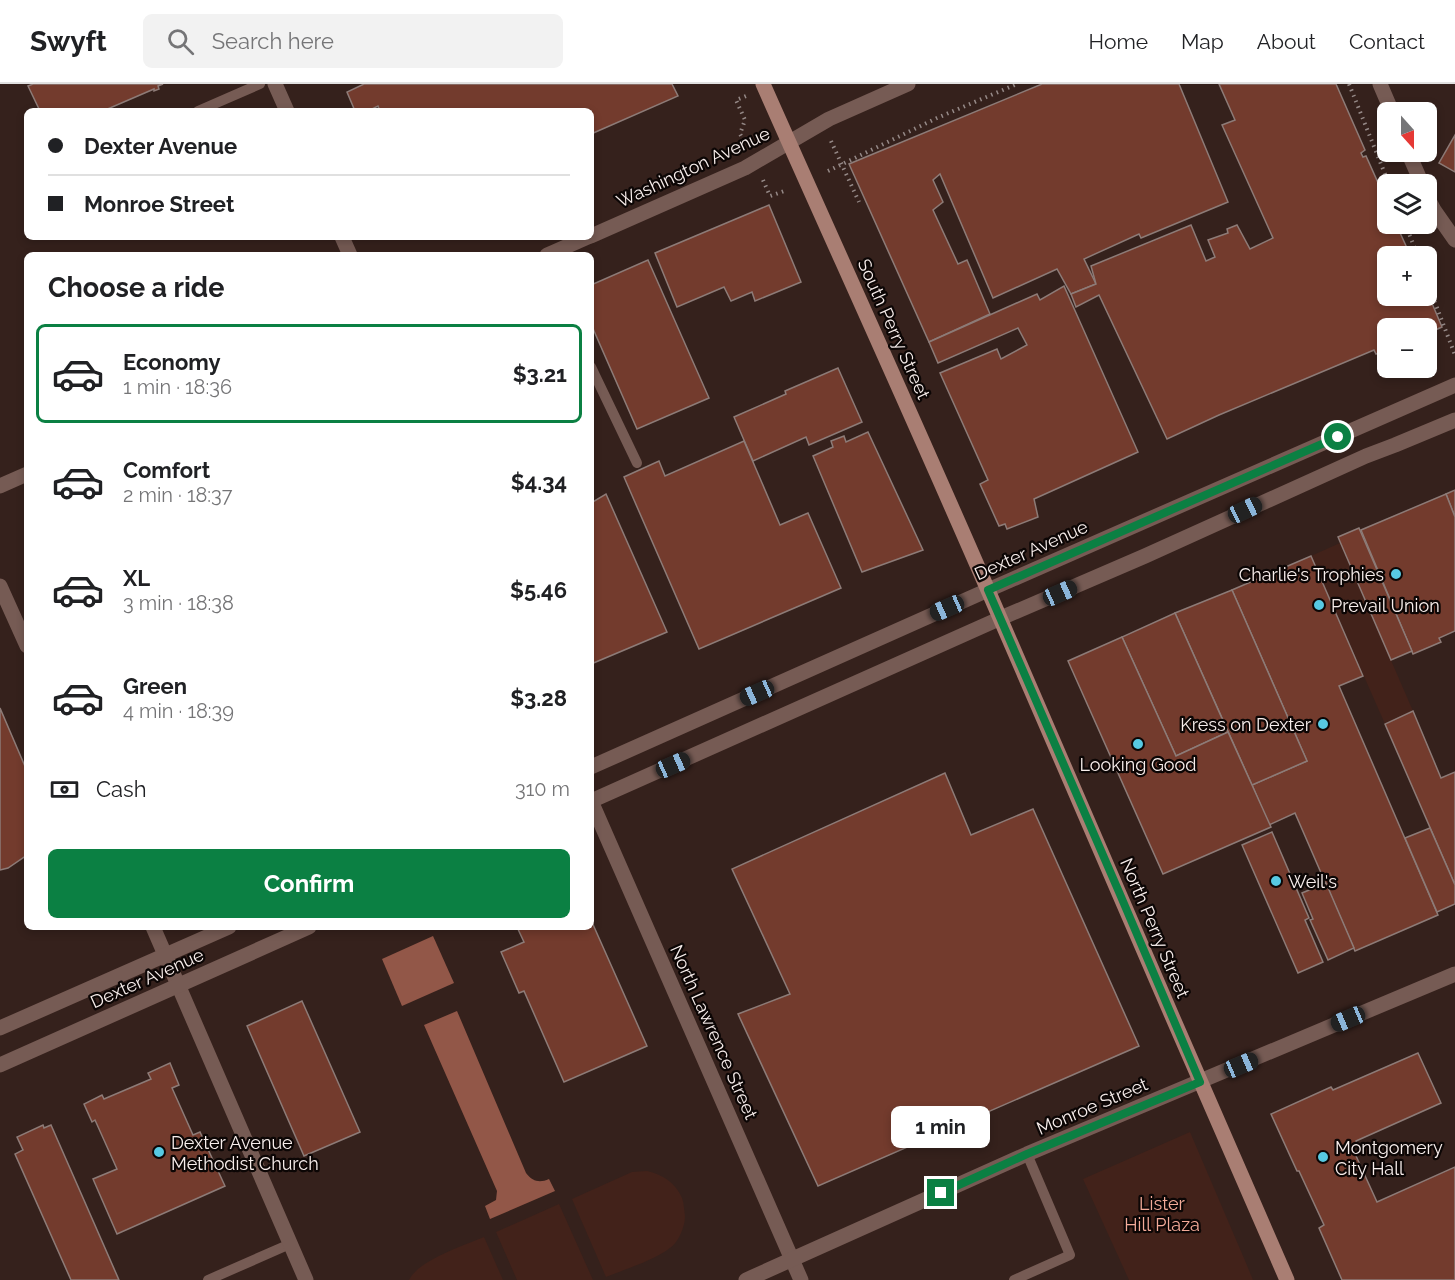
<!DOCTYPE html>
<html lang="en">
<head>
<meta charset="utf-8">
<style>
	:root { --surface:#fff; --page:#f2f2f2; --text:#202124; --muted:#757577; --line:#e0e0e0; --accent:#0b8043 }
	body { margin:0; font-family:Raleway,sans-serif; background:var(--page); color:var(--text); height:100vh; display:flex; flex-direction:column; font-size:22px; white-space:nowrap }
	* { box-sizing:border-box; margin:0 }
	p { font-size:20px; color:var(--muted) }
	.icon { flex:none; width:33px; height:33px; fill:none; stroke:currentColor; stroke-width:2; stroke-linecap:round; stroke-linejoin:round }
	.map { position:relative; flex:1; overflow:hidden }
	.drawer { position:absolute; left:24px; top:168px; width:570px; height:678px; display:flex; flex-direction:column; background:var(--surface); border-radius:9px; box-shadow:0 3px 9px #0003 }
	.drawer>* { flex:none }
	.guide { position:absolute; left:24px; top:24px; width:570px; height:132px; border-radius:9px; box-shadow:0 3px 9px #0003; display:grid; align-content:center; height:132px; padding:0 24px; background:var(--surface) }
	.needle { width:39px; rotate:159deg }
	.buttons { position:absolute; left:1377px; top:18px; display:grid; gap:12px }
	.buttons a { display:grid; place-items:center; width:60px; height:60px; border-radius:9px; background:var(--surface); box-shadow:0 3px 9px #0003; font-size:30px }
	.end { position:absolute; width:27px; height:27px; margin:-14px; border:8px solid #0b8043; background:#fff; box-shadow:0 0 0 3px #fff }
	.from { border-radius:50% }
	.bubble { position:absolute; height:42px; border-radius:9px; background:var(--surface); box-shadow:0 3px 9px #0003; font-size:20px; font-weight:700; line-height:42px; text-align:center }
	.car { position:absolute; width:18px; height:36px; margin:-18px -9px; border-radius:8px; box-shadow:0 0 4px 2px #0007; background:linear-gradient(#222 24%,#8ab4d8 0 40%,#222 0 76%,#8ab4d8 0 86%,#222 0) }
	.guide b { display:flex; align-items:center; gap:21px; height:57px; font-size:22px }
	.guide b+b { border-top:2px solid var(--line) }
	.guide i { width:15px; height:15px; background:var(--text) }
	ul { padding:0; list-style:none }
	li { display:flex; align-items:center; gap:18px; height:99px; margin:0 12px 9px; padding:0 12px; border:3px solid transparent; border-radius:9px }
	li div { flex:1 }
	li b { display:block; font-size:22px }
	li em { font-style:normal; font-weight:700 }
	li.current { border-color:var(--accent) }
	li>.icon { width:54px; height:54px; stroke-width:1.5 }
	h2 { padding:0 24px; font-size:27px; line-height:72px }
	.pay { display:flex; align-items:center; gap:15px; height:66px; padding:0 24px; font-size:22px }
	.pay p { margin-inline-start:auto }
	.action { display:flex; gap:12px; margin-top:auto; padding:12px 24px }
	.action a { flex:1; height:69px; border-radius:9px; background:var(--accent); color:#fff; font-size:24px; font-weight:700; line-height:69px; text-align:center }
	header { display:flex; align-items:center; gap:36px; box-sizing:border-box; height:84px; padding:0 30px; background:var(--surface); border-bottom:2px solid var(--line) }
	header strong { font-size:28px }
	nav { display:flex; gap:33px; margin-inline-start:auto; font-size:21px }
	.search { width:420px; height:54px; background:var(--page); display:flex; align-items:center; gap:15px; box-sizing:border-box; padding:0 21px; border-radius:9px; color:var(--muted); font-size:22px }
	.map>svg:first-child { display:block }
	.built { fill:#35211c; fill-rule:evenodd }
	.green { fill:#42221a }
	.water { fill:#925748 }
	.building { fill:#733b2d; stroke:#8d7b77; stroke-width:1.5 }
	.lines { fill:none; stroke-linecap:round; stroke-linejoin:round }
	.path { stroke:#958987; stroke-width:4; stroke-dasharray:1.5 4.5; stroke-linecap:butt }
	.service { stroke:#765b54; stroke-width:10 }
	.minor { stroke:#765b54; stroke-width:15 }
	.tertiary { stroke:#765b54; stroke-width:15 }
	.secondary { stroke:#a97e73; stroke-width:15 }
	.route { stroke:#0b8043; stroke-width:8 }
	.poi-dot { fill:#57c9e2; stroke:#0c0605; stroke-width:2 }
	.labels { text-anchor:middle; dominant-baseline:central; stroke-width:4.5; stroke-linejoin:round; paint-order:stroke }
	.street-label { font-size:18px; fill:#f8eeec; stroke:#0c0605 }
	.poi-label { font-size:18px; fill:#f8eeec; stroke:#0c0605; text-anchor:start }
	.park-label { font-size:18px; fill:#f4ab99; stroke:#0c0605 }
</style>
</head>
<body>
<header>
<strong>Swyft</strong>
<div class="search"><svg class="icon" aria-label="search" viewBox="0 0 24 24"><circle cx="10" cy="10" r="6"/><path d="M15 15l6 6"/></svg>Search here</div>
<nav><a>Home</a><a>Map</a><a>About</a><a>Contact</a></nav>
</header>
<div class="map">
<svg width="1455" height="1196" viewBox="0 0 1455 1196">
	<rect width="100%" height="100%" fill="#271916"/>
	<path class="built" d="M0,0H1455V1196H0ZM27,27H591V153H27ZM1388,28H1426V68H1388ZM1388,100H1426V140H1388ZM27,171H591V843H27ZM1388,172H1426V212H1388ZM1388,244H1426V284H1388Z"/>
	<g class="green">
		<polygon points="1340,459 1413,627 1385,640 1311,472"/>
		<polygon points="1190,1048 1246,1179 1253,1196 1129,1196 1083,1095"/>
		<path d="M647,1087C662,1090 676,1099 682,1114C684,1119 684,1126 685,1132C685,1141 681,1151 676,1158C665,1173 623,1186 606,1193L572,1115L632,1088Z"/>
		<polygon points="559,1120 593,1196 517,1196 496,1148"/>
		<path d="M484,1153L503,1196H409C419,1176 463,1162 484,1153Z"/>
	</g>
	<g class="water">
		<polygon points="433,852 454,899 402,922 382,875"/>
		<path d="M457,927L526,1089C533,1098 540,1099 549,1095L555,1107L490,1135L485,1122L496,1116L497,1107L424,941Z"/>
	</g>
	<g class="building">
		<polygon points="33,0 163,0 158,2 159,5 154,7 154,5 103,27 40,27 28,2"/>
		<polygon points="364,0 672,0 678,12 591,50 591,27 380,27 378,22 368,27 355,27 347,8"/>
		<polygon points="1042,0 1179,0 1228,118 1141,154 1139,150 1084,175 1096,200 1071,210 1057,185 993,214 940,90 933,96 943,118 933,126 958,180 967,176 990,230 929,258 849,80"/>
		<polygon points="1219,0 1336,0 1365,66 1361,69 1363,73 1366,72 1388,121 1388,140 1396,140 1407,164 1410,165 1413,172 1388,172 1388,212 1426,212 1426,205 1442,243 1426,250 1426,244 1388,244 1388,266 1376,270 1374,266 1219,331 1167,355 1099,211 1076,223 1071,210 1096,200 1091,182 1191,141 1206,177 1215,173 1208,156 1228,149 1227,145 1237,141 1250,165 1273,154 1222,41 1235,36"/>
		<polygon points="1455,51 1455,88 1439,79"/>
		<polygon points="769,121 801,198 755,217 752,208 731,217 724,203 677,223 655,169"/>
		<polygon points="648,176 709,314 637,345 591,240 591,201"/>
		<polygon points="1064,202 1138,368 1034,415 1038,433 1007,445 1005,440 999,442 980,400 988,396 940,289 997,265 1001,275 1027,261 1018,244 938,279 929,258 1037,210 1040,216"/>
		<polygon points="838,284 862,338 809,361 806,353 753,377 734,333 786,310 785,307"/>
		<polygon points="868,348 923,466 862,488 813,372 833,363 831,357 844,352 846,358"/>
		<polygon points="744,357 780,441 808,429 841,504 699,565 624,393 659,377 665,392"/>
		<polygon points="1455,406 1455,433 1446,410"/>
		<polygon points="606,410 667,548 591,580 591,419"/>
		<polygon points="1446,410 1455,433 1455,547 1439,554 1441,558 1413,570 1361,446"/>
		<polygon points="1359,444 1412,567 1391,576 1338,453"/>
		<polygon points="1311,472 1363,592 1339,602 1438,831 1355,867 1295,729 1269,741 1252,701 1307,677 1232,506"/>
		<polygon points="1232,506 1307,677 1252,701 1175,529"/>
		<polygon points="1175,529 1228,648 1176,672 1122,553"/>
		<polygon points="1122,553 1176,672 1228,648 1271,743 1163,790 1068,577"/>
		<polygon points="0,624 27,687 27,771 8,784 0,786"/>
		<polygon points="1413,627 1441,694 1455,688 1455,801 1385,640"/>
		<polygon points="945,689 971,751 1033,725 1139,962 818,1102 738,930 790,910 732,785"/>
		<polygon points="1430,744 1455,801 1455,820 1437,828 1405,754"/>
		<polygon points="1272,748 1309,834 1305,836 1323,878 1298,889 1242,761"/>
		<polygon points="1326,799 1354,864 1328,876 1310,836 1313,835 1302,809"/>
		<polygon points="591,836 647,962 564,998 524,907 519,909 501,868 524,858 517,843 591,843"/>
		<polygon points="302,917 360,1048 304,1072 247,942"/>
		<polygon points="1418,969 1441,1019 1356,1057 1357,1061 1352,1063 1377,1118 1455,1083 1455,1196 1342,1196 1319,1144 1324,1141 1299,1087 1297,1087 1271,1030 1331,1003 1333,1006"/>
		<polygon points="170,979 179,1001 172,1004 193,1051 200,1048 225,1102 117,1150 93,1095 117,1085 95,1036 92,1038 84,1020 102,1011 104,1015 151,995 148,989"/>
		<polygon points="43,1041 44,1044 51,1041 119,1196 71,1196 15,1070 23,1066 17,1053"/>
	</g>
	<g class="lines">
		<g class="path">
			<polyline points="1349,0 1389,100"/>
			<polyline points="744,57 740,50 745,36 736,16 746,12"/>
			<polyline points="831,57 859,118"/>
			<polyline points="828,87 937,34 1017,0"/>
			<polyline points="763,96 770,112 784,107"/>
			<polyline points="1405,140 1418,172"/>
			<polyline points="1426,195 1455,271"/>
		</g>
		<g class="service">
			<polyline points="198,27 260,0"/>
			<polyline points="591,283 637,379"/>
			<polyline points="208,1196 290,1160"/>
			<polyline points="1014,1196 1070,1171 1027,1070"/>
		</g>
		<g class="minor">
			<polyline points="1380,0 1392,28"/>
			<polyline points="1408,68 1422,100"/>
			<polyline points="1426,111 1434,126 1455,156"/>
			<polyline points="988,506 1455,301"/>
			<polyline points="1001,534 1145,472 1366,372 1395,361 1455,336"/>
		</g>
		<g class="tertiary">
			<polyline points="275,0 287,27"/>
			<polyline points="591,152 745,84 829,35 908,0"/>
			<polyline points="342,153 350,171"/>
			<polyline points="547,171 588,153"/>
			<polyline points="0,402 27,390"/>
			<polyline points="0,502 27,562"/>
			<polyline points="591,683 988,506"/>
			<polyline points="591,717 801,1196"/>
			<polyline points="591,717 1001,534"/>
			<polyline points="153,843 306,1196"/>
			<polyline points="0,944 229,843"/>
			<polyline points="0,981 309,843"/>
			<polyline points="746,1196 1027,1070 1455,890"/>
		</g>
		<path class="secondary" d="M763,0C842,178 923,355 1000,534C1096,754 1190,976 1287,1196"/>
	</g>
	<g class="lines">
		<polyline class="route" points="941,1109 1027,1070 1200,998 1119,808 988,506 1338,353"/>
	</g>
	<g class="poi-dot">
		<circle cx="1396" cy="490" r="6"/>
		<circle cx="1319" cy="521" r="6"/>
		<circle cx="1323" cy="640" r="6"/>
		<circle cx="1138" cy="660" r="6"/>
		<circle cx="1276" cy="797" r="6"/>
		<circle cx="159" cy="1068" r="6"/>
		<circle cx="1323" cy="1073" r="6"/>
	</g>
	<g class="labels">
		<g class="street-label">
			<text transform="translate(693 83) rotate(-25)">Washington Avenue</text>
			<text transform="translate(894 245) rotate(66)">South Perry Street</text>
			<text transform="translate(1031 466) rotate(-24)">Dexter Avenue</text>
			<text transform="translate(1155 844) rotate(67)">North Perry Street</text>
			<text transform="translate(147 894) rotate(-24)">Dexter Avenue</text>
			<text transform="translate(714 948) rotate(66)">North Lawrence Street</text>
			<text transform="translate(1092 1022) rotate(-23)">Monroe Street</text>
		</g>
		<g class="poi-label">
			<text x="1384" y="490" text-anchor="end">Charlie's Trophies</text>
			<text x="1331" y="521">Prevail Union</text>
			<text x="1311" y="640" text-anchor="end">Kress on Dexter</text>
			<text x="1138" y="680" text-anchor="middle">Looking Good</text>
			<text x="1288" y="797">Weil's</text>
			<text x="171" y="1058">Dexter Avenue<tspan x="171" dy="21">Methodist Church</tspan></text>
			<text x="1335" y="1063">Montgomery<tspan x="1335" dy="21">City Hall</tspan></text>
		</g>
		<g class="park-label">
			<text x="1162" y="1119">Lister<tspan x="1162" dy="21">Hill Plaza</tspan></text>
		</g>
	</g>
</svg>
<div class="buttons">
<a><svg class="needle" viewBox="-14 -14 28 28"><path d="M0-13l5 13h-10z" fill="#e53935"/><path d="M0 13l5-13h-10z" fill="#757577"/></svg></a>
<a><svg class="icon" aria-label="layers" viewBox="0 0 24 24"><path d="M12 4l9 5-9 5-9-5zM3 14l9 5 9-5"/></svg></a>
<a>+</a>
<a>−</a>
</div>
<i class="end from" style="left:1338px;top:353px"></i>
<i class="end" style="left:941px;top:1109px"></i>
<div class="bubble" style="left:891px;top:1022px;width:99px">1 min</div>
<i class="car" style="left:1245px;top:426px;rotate:65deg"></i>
<i class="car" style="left:1060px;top:509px;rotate:66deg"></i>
<i class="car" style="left:947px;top:524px;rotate:246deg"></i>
<i class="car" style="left:757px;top:609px;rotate:246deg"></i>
<i class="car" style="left:673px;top:681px;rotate:66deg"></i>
<i class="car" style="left:1348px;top:935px;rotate:247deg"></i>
<i class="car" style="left:1241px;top:981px;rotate:67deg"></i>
<div class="guide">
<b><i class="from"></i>Dexter Avenue</b>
<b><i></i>Monroe Street</b>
</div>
<section class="drawer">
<h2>Choose a ride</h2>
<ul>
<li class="current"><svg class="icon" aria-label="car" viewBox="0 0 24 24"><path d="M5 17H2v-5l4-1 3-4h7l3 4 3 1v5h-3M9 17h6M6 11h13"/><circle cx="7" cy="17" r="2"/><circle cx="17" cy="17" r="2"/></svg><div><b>Economy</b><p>1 min · 18:36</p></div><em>$3.21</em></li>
<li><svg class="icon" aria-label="car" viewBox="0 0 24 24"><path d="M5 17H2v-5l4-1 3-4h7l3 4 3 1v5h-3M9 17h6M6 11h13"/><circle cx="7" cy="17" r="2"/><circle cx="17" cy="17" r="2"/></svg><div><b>Comfort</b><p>2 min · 18:37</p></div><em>$4.34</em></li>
<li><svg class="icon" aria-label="car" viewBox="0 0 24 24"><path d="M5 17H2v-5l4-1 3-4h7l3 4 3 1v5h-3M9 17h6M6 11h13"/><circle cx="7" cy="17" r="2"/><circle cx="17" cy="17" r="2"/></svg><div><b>XL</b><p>3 min · 18:38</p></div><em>$5.46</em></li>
<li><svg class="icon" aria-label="car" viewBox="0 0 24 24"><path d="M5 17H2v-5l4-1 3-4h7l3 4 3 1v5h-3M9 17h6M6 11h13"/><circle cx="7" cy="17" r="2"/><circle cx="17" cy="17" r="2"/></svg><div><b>Green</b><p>4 min · 18:39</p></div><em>$3.28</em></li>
</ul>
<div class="pay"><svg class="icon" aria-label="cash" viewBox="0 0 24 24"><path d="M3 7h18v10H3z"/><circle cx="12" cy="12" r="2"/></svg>Cash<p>310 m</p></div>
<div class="action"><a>Confirm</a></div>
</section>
</div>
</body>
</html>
